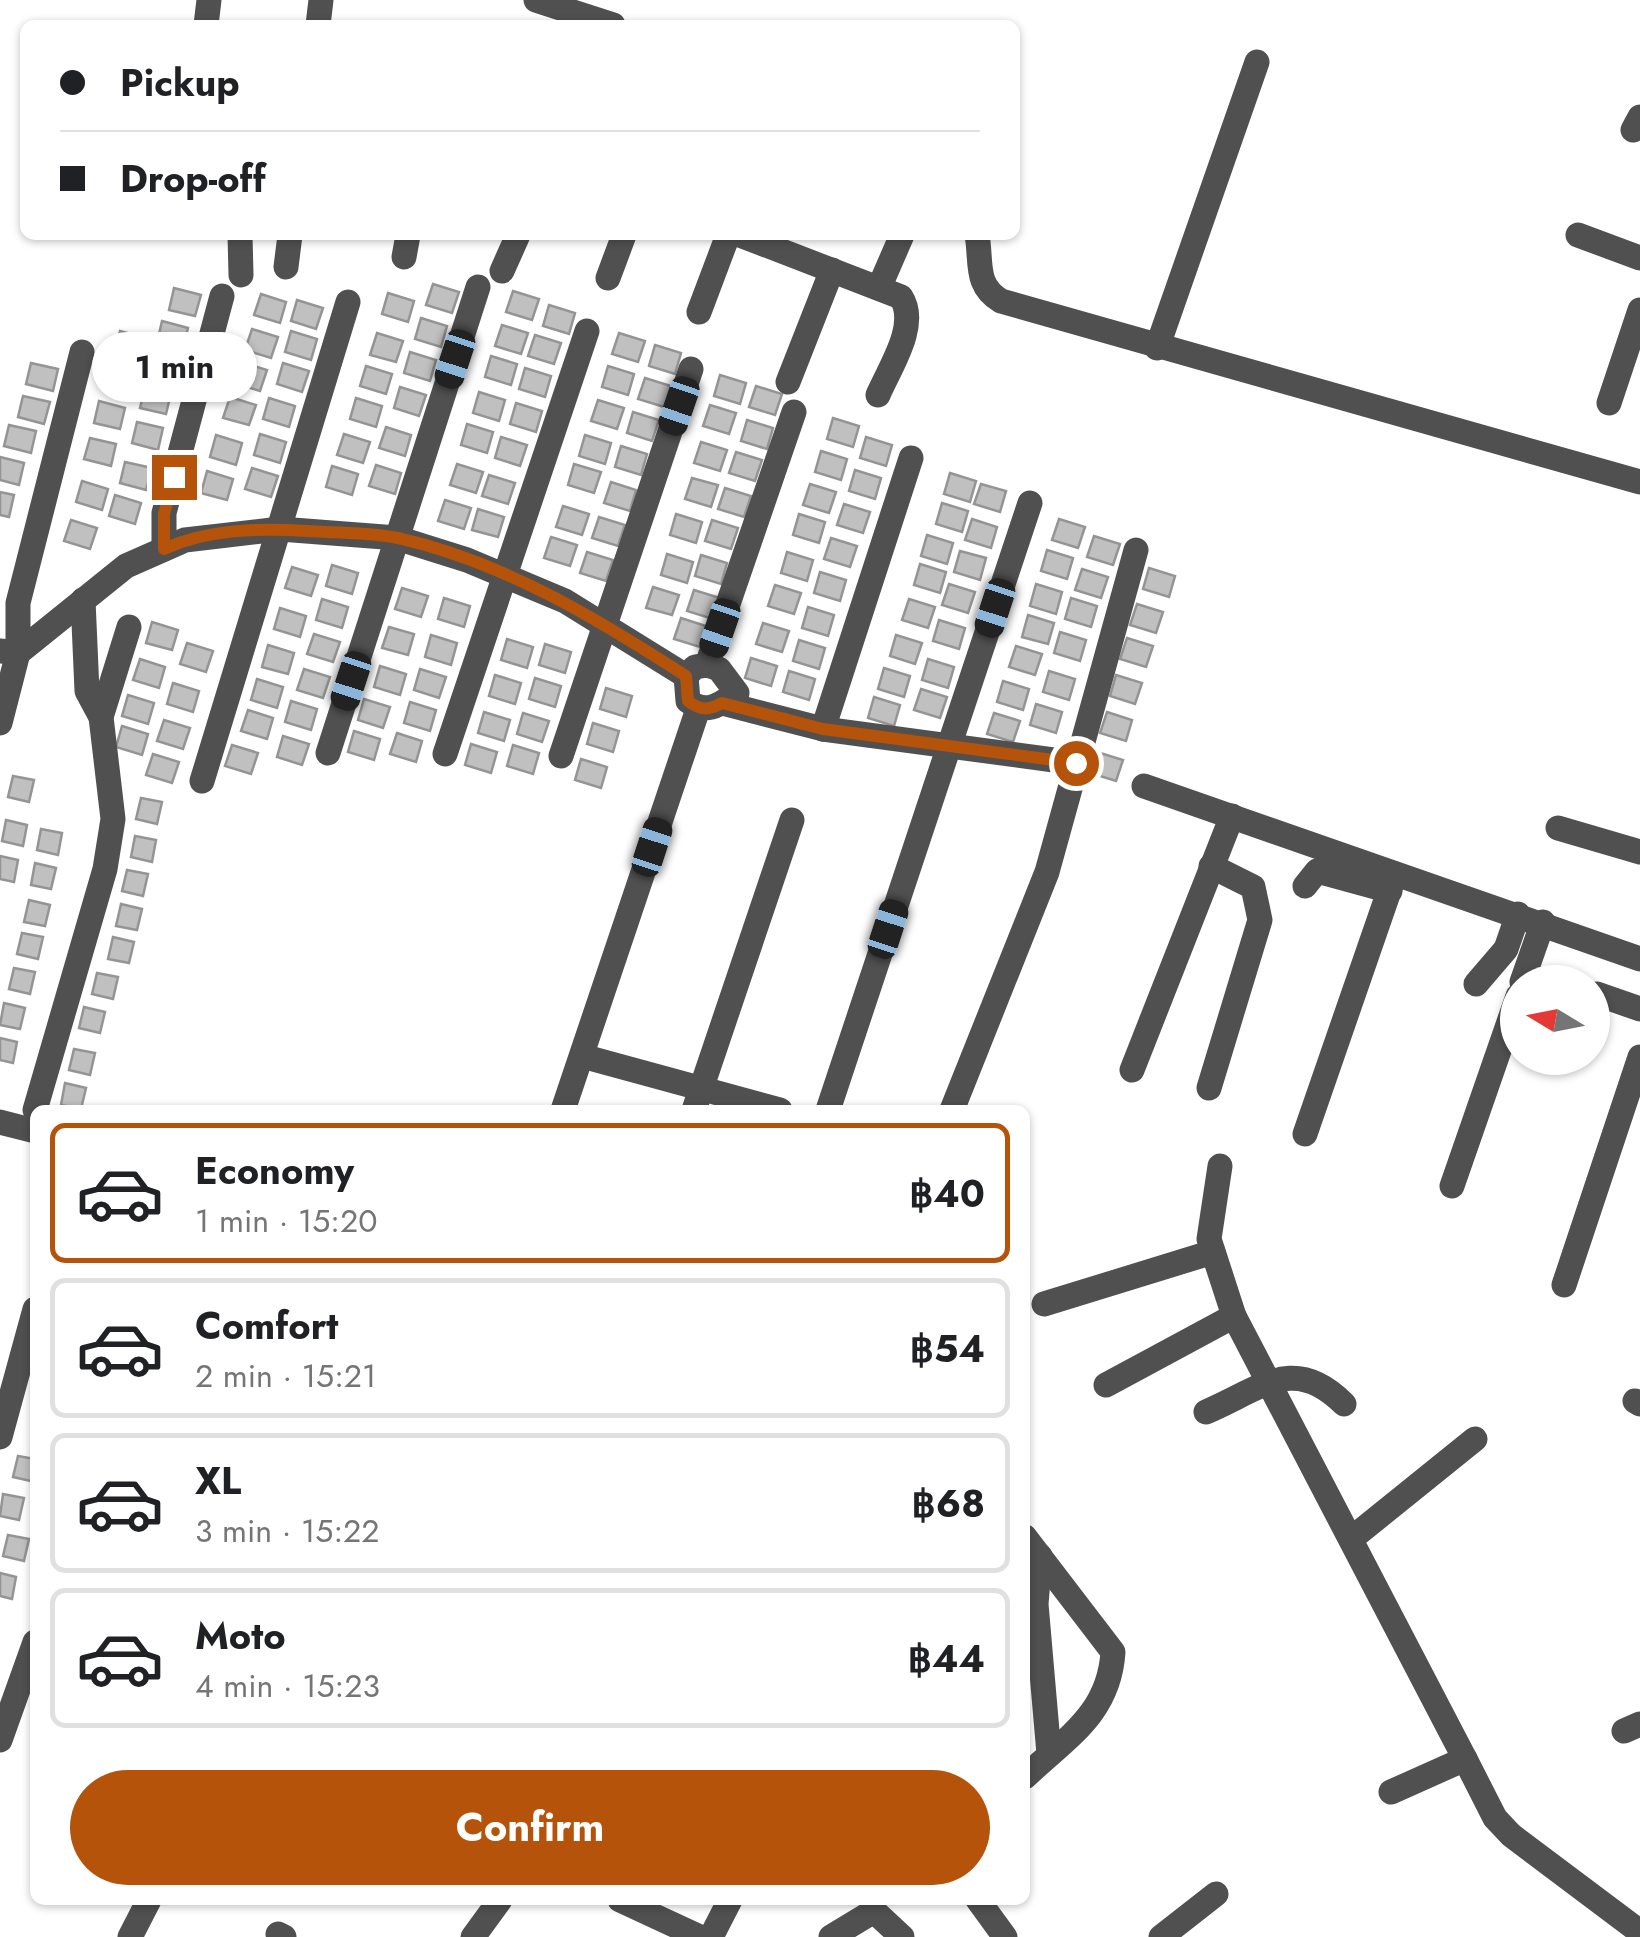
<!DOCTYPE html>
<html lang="en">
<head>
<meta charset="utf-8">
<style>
	:root { --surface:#fff; --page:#f6f6f6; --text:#202124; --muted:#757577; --line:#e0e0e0; --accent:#b45309 }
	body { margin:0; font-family:Jost,sans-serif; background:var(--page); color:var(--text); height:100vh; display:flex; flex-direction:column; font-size:38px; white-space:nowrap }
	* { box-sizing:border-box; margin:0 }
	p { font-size:32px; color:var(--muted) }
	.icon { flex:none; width:55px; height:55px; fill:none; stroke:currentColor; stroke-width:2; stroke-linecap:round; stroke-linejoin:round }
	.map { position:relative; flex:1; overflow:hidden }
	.sheet { position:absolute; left:30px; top:1105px; width:1000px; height:800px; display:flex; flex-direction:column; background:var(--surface); border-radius:15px; box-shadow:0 2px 8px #0004 }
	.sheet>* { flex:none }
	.hud { position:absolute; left:20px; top:20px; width:1000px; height:220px; border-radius:15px; box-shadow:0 2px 8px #0004; display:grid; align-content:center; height:220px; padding:0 40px; background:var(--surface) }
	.needle { width:65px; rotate:280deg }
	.tools { position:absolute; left:1500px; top:965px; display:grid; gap:20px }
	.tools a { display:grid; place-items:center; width:110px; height:110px; border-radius:50%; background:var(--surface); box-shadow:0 2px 8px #0004; font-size:50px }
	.end { position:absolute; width:45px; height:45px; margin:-22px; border:12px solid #b45309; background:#fff; box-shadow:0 0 0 5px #fff }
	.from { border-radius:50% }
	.bubble { position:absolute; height:70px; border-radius:35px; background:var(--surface); box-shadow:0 2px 8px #0004; font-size:32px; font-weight:700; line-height:70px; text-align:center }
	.car { position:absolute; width:30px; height:60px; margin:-30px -15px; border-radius:12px; box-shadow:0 0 8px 2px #0007; background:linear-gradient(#222 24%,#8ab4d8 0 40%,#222 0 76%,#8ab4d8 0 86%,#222 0) }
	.hud b { display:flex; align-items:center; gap:35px; height:95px; font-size:38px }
	.hud b+b { border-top:2px solid var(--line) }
	.hud i { width:25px; height:25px; background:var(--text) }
	ul { padding:18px 0 0; list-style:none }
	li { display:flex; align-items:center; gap:30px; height:140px; margin:0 20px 15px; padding:0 20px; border:5px solid var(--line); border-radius:15px }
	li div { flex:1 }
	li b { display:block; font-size:38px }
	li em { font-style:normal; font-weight:700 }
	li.active { border-color:var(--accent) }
	li>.icon { width:90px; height:90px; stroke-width:1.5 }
	.action { display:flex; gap:20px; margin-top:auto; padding:20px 40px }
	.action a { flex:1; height:115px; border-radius:60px; background:var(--accent); color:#fff; font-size:40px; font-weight:700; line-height:115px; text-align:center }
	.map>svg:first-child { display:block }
	.building { fill:#c0c0c0; stroke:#949494; stroke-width:2.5 }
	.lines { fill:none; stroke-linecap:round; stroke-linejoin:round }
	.minor { stroke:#505050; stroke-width:25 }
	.route { stroke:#b45309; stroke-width:12 }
</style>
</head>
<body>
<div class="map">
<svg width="1640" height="1937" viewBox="0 0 1640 1937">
	<rect width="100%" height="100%" fill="#fff"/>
	<g class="building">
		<polygon points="433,284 459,292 452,313 426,305"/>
		<polygon points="174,288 201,295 195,316 169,310"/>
		<polygon points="513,291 539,299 532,320 506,312"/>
		<polygon points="388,293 414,301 408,322 382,314"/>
		<polygon points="261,294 286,302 280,323 254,315"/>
		<polygon points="297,300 323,308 316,329 291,321"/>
		<polygon points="549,305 575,313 569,334 543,326"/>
		<polygon points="421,318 447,326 441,347 415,339"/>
		<polygon points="162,321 188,328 183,349 157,343"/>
		<polygon points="502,325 528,333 521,354 495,346"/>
		<polygon points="252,329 278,337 271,358 245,350"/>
		<polygon points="120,331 146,338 141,359 115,353"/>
		<polygon points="291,331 317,339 311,360 285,352"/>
		<polygon points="377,333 403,341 396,362 370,355"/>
		<polygon points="619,333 645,341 638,362 612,354"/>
		<polygon points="535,335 561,343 554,364 528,356"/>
		<polygon points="655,345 681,353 675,374 649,366"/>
		<polygon points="154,350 181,356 175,378 149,371"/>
		<polygon points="410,352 436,360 430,381 404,373"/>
		<polygon points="491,356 517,364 511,385 485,377"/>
		<polygon points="241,362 267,370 260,391 234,383"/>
		<polygon points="31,363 58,369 53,391 26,384"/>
		<polygon points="109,363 135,369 130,391 104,384"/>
		<polygon points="283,363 309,371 302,392 277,384"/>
		<polygon points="366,366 392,374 386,394 360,386"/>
		<polygon points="608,366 634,374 628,395 602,387"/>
		<polygon points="525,368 551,376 545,397 519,389"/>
		<polygon points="720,375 746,383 740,404 714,396"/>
		<polygon points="645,378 671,386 664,407 638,399"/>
		<polygon points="756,386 782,394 775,415 749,407"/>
		<polygon points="145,387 171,393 166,414 140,408"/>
		<polygon points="400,387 426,395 419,416 394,408"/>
		<polygon points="479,392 505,400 499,421 473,413"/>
		<polygon points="23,396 50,402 44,424 18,417"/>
		<polygon points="230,397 256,405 249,425 223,418"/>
		<polygon points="269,398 295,406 289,427 263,419"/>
		<polygon points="356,398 382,406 376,427 350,419"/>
		<polygon points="598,400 624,408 617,429 591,421"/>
		<polygon points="99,401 125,408 120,429 94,423"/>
		<polygon points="516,403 542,411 536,432 510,424"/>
		<polygon points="710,405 736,413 729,434 703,426"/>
		<polygon points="633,412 659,420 652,441 627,433"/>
		<polygon points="833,418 859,426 853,447 827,439"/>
		<polygon points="747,420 773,428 767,449 741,441"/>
		<polygon points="137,422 163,428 158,450 132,443"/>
		<polygon points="467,424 493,432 487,453 461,445"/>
		<polygon points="9,425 36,431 31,453 4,446"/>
		<polygon points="386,427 411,435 405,456 379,448"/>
		<polygon points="260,434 286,442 280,463 254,455"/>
		<polygon points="344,434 370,442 363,463 337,455"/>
		<polygon points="216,435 242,443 236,465 210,457"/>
		<polygon points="585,435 611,443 605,464 579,456"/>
		<polygon points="501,437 527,445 520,466 495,458"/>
		<polygon points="866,437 892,445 886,466 860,458"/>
		<polygon points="90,438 116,444 111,466 84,459"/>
		<polygon points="701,442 727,450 720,471 694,463"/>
		<polygon points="621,446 647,454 641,475 615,467"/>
		<polygon points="821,451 847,459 841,480 815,472"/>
		<polygon points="736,452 762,460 755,481 729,473"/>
		<polygon points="0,457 24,463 19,485 0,480"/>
		<polygon points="125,462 152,468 146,490 120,483"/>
		<polygon points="457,464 483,472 476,493 450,485"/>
		<polygon points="574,464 601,472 594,493 568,485"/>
		<polygon points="376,465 401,473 395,494 369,486"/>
		<polygon points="332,466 358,474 352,495 326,487"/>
		<polygon points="252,468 278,476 271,497 245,489"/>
		<polygon points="855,470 881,478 875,499 849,491"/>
		<polygon points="207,471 233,479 227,500 201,493"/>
		<polygon points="950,473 976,481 970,502 944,494"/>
		<polygon points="489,475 515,483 508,504 482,496"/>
		<polygon points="692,478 718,485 711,507 685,499"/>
		<polygon points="82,481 108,489 102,510 76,502"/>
		<polygon points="611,482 636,490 630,511 604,503"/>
		<polygon points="810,484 836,492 829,513 803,505"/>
		<polygon points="981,484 1006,491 1000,512 974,504"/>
		<polygon points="725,488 751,496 744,517 718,509"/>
		<polygon points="0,492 14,495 9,517 0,515"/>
		<polygon points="115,495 141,503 135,524 109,516"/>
		<polygon points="445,500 471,508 464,529 438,521"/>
		<polygon points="942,503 968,511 962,532 936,524"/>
		<polygon points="844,504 870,512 863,533 837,525"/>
		<polygon points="563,506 589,514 582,535 556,527"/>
		<polygon points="478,509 504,517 498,537 472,530"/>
		<polygon points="676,514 702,522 696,543 670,535"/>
		<polygon points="799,514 825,522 819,543 793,535"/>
		<polygon points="599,517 625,525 618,546 592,538"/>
		<polygon points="972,519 997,527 991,548 965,540"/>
		<polygon points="1059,519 1085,527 1078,548 1052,540"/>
		<polygon points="71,520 97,528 90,549 64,541"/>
		<polygon points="712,520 738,528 731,549 705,541"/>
		<polygon points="927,535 953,543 947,564 921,556"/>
		<polygon points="1094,536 1120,544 1113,565 1087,557"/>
		<polygon points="551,537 577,545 570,566 544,558"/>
		<polygon points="831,538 857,546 850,567 824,559"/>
		<polygon points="1047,550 1073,558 1067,579 1041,571"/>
		<polygon points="960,551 986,558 980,580 954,572"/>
		<polygon points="587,552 613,560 606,581 580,573"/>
		<polygon points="787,552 813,560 807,581 781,573"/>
		<polygon points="667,554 693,562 687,583 661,575"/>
		<polygon points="701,555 727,563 721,584 695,576"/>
		<polygon points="920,564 946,572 940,593 914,585"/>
		<polygon points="332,565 358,573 352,594 326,586"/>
		<polygon points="292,567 318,575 311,596 285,588"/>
		<polygon points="1149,568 1175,576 1169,597 1143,589"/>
		<polygon points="1082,569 1108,577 1101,598 1075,590"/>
		<polygon points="820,572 846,580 840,601 814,593"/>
		<polygon points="949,584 975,592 968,613 942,605"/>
		<polygon points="1036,584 1062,592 1056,614 1030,606"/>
		<polygon points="775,585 801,593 794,614 768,606"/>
		<polygon points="653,587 679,595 672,615 646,608"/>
		<polygon points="402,588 428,596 421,617 395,609"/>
		<polygon points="694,590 720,598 713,619 687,611"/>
		<polygon points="444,598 470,606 464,627 438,619"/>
		<polygon points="1071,598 1097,606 1091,627 1065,619"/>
		<polygon points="322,599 348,607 342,628 316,620"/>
		<polygon points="909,599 935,607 928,628 902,620"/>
		<polygon points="1137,604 1163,612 1156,633 1130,625"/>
		<polygon points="808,607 834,615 828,636 802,628"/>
		<polygon points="280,608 306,616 300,637 274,629"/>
		<polygon points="1028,615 1054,623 1048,644 1022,637"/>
		<polygon points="681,618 706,626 700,647 674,639"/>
		<polygon points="939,620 965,628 959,649 933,641"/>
		<polygon points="152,622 178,630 172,650 146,643"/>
		<polygon points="763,623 789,631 782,652 756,644"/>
		<polygon points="389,627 414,634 408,655 382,648"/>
		<polygon points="1060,632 1086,640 1080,661 1054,653"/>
		<polygon points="314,634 340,642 333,662 307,654"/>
		<polygon points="431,635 457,643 451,665 425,657"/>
		<polygon points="896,635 922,643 915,664 890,656"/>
		<polygon points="1127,638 1153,646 1146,667 1120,659"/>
		<polygon points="507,639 533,647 527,668 501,660"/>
		<polygon points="799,640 825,648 819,669 793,661"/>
		<polygon points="187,643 213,651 206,672 180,664"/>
		<polygon points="545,644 571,652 565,673 539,665"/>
		<polygon points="268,645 294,653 288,674 262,667"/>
		<polygon points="1016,646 1042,654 1035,675 1009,667"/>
		<polygon points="751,658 777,666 771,686 745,678"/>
		<polygon points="140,659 165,667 159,688 133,680"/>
		<polygon points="928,659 954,667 948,688 922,680"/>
		<polygon points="380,666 406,674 400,695 374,687"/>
		<polygon points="884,668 910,676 904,697 878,689"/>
		<polygon points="304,669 330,677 323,698 297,690"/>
		<polygon points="420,669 446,677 439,698 414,690"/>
		<polygon points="789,671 815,679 809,700 783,692"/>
		<polygon points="1049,671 1075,679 1069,700 1043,692"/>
		<polygon points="495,675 521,683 515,704 489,696"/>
		<polygon points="1116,675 1142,683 1135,704 1110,696"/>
		<polygon points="535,678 561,686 555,707 529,699"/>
		<polygon points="257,679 283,687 277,708 251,700"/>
		<polygon points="1003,681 1029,689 1023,710 997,702"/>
		<polygon points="173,683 199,691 193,712 167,704"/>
		<polygon points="606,688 632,696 626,717 600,709"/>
		<polygon points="921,689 947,697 940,718 914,710"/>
		<polygon points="128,695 154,703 148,724 122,716"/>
		<polygon points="874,697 900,705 894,726 868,718"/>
		<polygon points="364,699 390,707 383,728 358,720"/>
		<polygon points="291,701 317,709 311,730 285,722"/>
		<polygon points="410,702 436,710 430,731 404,723"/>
		<polygon points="1036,704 1062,712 1056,733 1030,725"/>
		<polygon points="248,710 273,718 267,739 241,731"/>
		<polygon points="484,712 510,720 504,741 478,733"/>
		<polygon points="1107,712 1132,720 1126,741 1100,733"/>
		<polygon points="523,713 549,721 542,742 517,734"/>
		<polygon points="994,713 1020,721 1013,742 987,734"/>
		<polygon points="164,720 190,728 183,749 157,741"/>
		<polygon points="593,723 619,731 613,752 587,744"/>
		<polygon points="122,726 148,734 142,755 116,747"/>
		<polygon points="354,731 380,739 374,760 348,752"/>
		<polygon points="397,733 422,741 416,762 390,754"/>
		<polygon points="283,736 309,744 302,765 277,757"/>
		<polygon points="471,744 497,752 491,773 465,765"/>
		<polygon points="232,745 258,753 251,774 225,766"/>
		<polygon points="513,745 539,753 533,774 507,766"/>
		<polygon points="1097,752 1123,760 1116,781 1090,773"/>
		<polygon points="153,754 179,762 172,783 146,775"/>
		<polygon points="581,759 607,767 601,788 575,780"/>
		<polygon points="13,776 34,780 29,802 8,797"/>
		<polygon points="141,798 162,802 157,824 136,819"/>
		<polygon points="6,820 27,825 23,846 2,841"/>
		<polygon points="41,829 62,833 58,855 37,850"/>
		<polygon points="135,836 156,840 152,862 131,857"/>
		<polygon points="0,856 18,860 14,882 0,879"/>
		<polygon points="35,863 56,868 51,889 31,885"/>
		<polygon points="127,870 148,874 143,896 122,891"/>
		<polygon points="29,900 50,905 45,926 24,922"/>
		<polygon points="121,904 142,909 137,930 116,926"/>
		<polygon points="22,933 43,937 38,959 17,954"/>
		<polygon points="113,937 134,942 129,963 108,959"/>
		<polygon points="14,968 35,972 30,994 9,989"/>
		<polygon points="97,973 118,977 113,999 92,994"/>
		<polygon points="4,1003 25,1008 20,1029 0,1025"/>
		<polygon points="84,1007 105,1012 100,1033 79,1028"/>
		<polygon points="0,1038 17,1042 13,1063 0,1060"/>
		<polygon points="74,1049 95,1053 90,1075 69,1070"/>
		<polygon points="65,1083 86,1088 81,1109 61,1105"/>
		<polygon points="18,1456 35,1459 35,1482 13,1477"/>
		<polygon points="3,1494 24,1498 19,1520 0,1516"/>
		<polygon points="8,1535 29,1539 24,1561 3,1556"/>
		<polygon points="0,1573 16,1577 12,1599 0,1596"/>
	</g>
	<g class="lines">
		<g class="minor">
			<polyline points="536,0 613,25"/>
			<polyline points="206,25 209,0"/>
			<polyline points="318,25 321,0"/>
			<polyline points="1633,130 1640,117"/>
			<polyline points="240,235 241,275"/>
			<path d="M740,235L901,297C919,325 890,367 878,395"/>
			<path d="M977,235C982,262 974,285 1001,301L1640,482"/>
			<polyline points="1578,235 1640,258"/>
			<polyline points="404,257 408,235"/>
			<polyline points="286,267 290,235"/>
			<polyline points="502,271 518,235"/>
			<polyline points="608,278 624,235"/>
			<polyline points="879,288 902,235"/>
			<polyline points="699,312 728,235"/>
			<polyline points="1157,348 1257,62"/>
			<polyline points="788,382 832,270"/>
			<polyline points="1609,403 1640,310"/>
			<polyline points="164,549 164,513 222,296"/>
			<polyline points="83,600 87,691 101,717"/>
			<polyline points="0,651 18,653 18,603 82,352"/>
			<polyline points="707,665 794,412"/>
			<path d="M707,665L719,669L737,693C719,705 707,715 688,701L686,676L695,667Z"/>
			<polyline points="722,703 823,729 1076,763"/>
			<polyline points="0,723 18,653 126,566 185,540 280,529 397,538 467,560 565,601 686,676"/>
			<polyline points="823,729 911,458"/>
			<polyline points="328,753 478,287"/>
			<polyline points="445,754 587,331"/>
			<polyline points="561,756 691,369"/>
			<polyline points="202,781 348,302"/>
			<polyline points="1144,786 1640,959"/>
			<polyline points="1558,828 1640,852"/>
			<polyline points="1305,886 1317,871 1390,891"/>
			<polyline points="1522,982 1543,922"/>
			<polyline points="1476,984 1506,949 1518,914"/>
			<polyline points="1597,994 1640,1009"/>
			<polyline points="582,1056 780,1110"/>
			<polyline points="1132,1070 1232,816"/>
			<polyline points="1209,1088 1260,920 1253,887 1211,866"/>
			<polyline points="35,1110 105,869 113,819 101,717 129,627"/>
			<polyline points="563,1110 698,709"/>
			<polyline points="694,1110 792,820"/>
			<polyline points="828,1110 1030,503"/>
			<polyline points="952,1110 1047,872 1136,550"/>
			<polyline points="0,1122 35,1131"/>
			<polyline points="1305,1134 1395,874"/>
			<polyline points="1220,1166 1209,1239 1234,1316 1465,1759"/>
			<polyline points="1452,1186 1518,996"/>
			<polyline points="1564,1285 1640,1057"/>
			<polyline points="1044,1304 1213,1252"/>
			<polyline points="1106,1385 1234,1316"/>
			<polyline points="1635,1401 1640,1404"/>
			<path d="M1206,1412C1262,1388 1294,1354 1344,1404"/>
			<polyline points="0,1437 35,1309"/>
			<path d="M1025,1537L1113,1652C1109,1714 1067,1737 1025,1777"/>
			<polyline points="1351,1539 1475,1439"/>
			<polyline points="1040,1556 1036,1604 1049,1754"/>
			<polyline points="1624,1731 1640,1724"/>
			<polyline points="0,1740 35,1642"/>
			<polyline points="1391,1792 1465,1759 1495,1818 1511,1835 1640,1932"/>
			<polyline points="620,1900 700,1937"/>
			<polyline points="978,1900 1005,1937"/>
			<polyline points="278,1934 284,1937"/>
			<polyline points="130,1937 149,1900"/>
			<polyline points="473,1937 500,1900"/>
			<polyline points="711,1937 730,1900"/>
			<polyline points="831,1937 874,1911 902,1937"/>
			<polyline points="1161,1937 1216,1894"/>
		</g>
	</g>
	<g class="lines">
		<path class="route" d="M174,477L164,514V549C207,529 260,528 307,531C337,533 369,532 398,538C504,562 596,618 686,676L688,701C700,710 708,711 722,703L823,729L1076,763"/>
	</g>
</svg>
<div class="tools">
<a><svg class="needle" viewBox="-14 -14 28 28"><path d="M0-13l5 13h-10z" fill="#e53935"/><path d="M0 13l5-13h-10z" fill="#757577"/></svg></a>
</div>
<i class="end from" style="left:1076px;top:763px"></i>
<i class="end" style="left:174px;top:477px"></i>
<div class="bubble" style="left:92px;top:332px;width:165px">1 min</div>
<i class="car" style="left:455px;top:359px;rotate:198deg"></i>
<i class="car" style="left:679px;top:406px;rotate:199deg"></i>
<i class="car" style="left:995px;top:608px;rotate:198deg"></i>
<i class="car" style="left:720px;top:628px;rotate:199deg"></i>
<i class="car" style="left:351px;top:681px;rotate:198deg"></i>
<i class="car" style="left:652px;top:847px;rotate:18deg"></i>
<i class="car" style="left:888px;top:929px;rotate:18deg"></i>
<div class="hud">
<b><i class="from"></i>Pickup</b>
<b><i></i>Drop-off</b>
</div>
<section class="sheet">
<ul>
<li class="active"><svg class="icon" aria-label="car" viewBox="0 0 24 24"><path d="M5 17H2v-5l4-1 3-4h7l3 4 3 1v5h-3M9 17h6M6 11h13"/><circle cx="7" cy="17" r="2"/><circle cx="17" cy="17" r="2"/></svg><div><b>Economy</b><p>1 min · 15:20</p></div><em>฿40</em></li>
<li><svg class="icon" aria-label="car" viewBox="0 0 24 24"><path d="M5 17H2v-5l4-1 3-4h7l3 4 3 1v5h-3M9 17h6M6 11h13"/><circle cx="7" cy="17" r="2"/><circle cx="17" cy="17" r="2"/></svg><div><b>Comfort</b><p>2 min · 15:21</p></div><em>฿54</em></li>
<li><svg class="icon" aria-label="car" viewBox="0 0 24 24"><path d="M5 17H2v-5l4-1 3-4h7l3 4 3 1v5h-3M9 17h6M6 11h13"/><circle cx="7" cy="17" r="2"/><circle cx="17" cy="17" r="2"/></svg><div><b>XL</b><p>3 min · 15:22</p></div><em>฿68</em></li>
<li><svg class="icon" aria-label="car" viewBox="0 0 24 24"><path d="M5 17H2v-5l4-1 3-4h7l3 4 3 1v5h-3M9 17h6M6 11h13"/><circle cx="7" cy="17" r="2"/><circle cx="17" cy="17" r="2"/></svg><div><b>Moto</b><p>4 min · 15:23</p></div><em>฿44</em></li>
</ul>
<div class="action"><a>Confirm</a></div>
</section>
</div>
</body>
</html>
